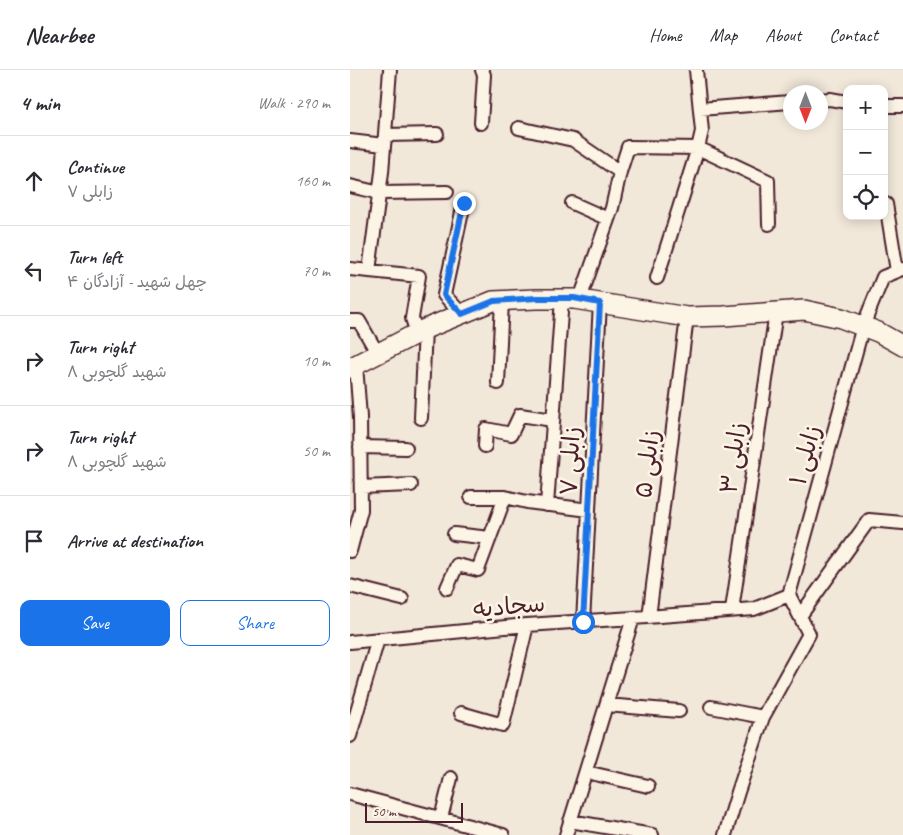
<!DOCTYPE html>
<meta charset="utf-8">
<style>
body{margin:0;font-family:Caveat,"Playpen Sans Arabic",sans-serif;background:#f2f2f3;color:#2b2b33}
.controls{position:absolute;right:15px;top:15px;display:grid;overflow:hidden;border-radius:10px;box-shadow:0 2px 12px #0003}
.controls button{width:45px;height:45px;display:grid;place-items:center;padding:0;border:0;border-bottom:1px solid #e1e1e2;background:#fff;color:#2b2b33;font:25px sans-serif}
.compass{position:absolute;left:433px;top:15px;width:45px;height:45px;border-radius:50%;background:#fff;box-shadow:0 2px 12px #0003;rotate:180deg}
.scale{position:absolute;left:15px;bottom:12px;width:98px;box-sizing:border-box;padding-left:5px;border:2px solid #4a1f2b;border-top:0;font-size:14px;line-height:18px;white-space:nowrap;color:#4a1f2b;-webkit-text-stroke:4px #fcf5e5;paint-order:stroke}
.stop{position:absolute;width:15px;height:15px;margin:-11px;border:4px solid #1a73e8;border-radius:50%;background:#fff}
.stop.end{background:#1a73e8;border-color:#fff;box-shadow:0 1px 5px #0008}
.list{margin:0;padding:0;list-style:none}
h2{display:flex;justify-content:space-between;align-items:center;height:65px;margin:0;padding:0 20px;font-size:21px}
h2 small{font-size:16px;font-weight:400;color:#7c7c81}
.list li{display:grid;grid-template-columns:32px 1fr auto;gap:15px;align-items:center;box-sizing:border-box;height:90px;padding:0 20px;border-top:1px solid #e1e1e2}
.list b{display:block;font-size:19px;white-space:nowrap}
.list p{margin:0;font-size:16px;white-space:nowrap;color:#7c7c81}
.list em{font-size:16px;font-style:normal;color:#7c7c81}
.actions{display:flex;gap:10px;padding:15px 20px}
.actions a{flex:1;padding:11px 0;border:1px solid #1a73e8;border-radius:10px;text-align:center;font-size:18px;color:#1a73e8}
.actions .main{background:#1a73e8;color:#fff}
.icon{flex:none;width:28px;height:28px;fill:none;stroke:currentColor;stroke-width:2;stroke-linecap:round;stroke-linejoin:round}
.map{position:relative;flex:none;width:553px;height:765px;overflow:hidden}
header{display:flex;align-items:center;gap:30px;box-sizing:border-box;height:70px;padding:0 25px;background:#fff;border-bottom:1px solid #e1e1e2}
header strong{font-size:24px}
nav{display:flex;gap:28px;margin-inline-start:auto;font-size:18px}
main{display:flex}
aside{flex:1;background:#fff}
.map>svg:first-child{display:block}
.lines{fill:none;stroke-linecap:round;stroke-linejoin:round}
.street-casing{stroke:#4a1f2b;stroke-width:16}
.secondary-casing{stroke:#4a1f2b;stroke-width:22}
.street{stroke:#fcf5e5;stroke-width:12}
.secondary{stroke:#fcf5e5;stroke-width:19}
.route{stroke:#1a73e8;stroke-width:6}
.labels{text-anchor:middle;stroke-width:5;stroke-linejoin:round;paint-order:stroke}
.street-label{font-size:24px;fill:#4a1f2b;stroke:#fcf5e5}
</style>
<header>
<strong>Nearbee</strong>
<nav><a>Home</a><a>Map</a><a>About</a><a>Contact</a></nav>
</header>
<main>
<aside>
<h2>4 min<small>Walk · 290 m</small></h2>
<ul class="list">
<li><svg class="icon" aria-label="ahead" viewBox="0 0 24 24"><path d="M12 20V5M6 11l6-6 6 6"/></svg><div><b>Continue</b><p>زابلی ۷</p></div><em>160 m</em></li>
<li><svg class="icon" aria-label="left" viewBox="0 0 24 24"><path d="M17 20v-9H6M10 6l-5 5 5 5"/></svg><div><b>Turn left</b><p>چهل شهید - آزادگان ۴</p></div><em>70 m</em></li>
<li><svg class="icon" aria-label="right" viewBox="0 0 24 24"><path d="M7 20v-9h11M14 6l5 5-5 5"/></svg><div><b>Turn right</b><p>شهید گلچوبی ۸</p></div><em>10 m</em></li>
<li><svg class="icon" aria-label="right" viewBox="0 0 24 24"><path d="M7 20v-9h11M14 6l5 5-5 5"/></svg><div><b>Turn right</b><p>شهید گلچوبی ۸</p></div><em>50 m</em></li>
<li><svg class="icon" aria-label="arrive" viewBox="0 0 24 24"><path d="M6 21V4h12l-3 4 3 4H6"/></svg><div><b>Arrive at destination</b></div></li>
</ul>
<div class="actions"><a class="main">Save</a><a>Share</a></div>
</aside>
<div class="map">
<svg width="553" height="765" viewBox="0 0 553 765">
<rect width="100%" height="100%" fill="#f1e8da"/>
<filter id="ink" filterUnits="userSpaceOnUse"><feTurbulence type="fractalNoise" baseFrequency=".02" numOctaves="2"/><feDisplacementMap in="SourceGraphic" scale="10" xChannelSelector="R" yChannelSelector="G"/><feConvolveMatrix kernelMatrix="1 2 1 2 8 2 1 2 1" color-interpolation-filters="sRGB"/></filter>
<g filter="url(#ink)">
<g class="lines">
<defs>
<path id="street" d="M470,30L480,29L497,32
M534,36H553
M350,39L440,32
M131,53L134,5L132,0
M169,58L223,70L270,102
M35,65L87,64
M0,71L34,75
M0,116L30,123L97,122
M222,133L258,149
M536,134L547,201
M0,199L69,206L62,248L67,264
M19,201L32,102L40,0
M307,208L348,78L418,111L419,154
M230,229L262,138L270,102L278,77L348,78L352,61L346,0
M112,244L94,225L114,133
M0,251H9L28,284
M148,313L152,231
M71,348L75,259
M135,376L136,359L161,364L170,345L203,350
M10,377L56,378
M11,417L61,415
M121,427H155L177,432L239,440
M197,435L212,229
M104,464L140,468
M0,481L11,440L10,347L6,295
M0,516L52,529
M97,518L107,495L128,500L155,427
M439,525L513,256L533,207L553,199
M382,540L426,242
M450,546L519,450L553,453
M299,547L337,247
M233,552L250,233
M0,572L177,555L283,548L404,539L439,525
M256,635L329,641
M361,637L413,647
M111,643L153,655L177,555
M0,666L28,569
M236,702L298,716
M0,724L153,765
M91,748L101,708
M220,751L302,765
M216,765L283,548
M375,765L388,722L413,647L459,564L439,525"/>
<path id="secondary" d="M0,298L75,259L143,231L186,229H224L337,247L374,246L454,240L491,248L528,262L553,276"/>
</defs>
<use href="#street" class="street-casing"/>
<use href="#secondary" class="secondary-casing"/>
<use href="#street" class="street"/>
<use href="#secondary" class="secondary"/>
</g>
</g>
<g class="lines" filter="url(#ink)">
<path class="route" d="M114,133L94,225L112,244L144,231L186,228H224L250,233L233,552"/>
</g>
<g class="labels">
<g class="street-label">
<text transform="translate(455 385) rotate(-75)" y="8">زابلی ۱</text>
<text transform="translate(383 388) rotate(-82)" y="8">زابلی ۳</text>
<text transform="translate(220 391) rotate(-87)" y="8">زابلی ۷</text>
<text transform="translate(297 394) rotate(-83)" y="8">زابلی ۵</text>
<text transform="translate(159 536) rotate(-5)" y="8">سجادیه</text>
</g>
</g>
</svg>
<div class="controls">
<button>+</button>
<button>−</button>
<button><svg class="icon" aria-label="locate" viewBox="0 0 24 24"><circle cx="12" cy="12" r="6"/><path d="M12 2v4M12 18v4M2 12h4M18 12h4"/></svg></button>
</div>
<svg class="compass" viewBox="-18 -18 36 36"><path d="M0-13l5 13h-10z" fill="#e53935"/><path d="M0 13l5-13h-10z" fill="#7c7c81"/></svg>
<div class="scale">50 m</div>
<div class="stop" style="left:233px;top:552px"></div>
<div class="stop end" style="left:114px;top:133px"></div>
</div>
</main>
